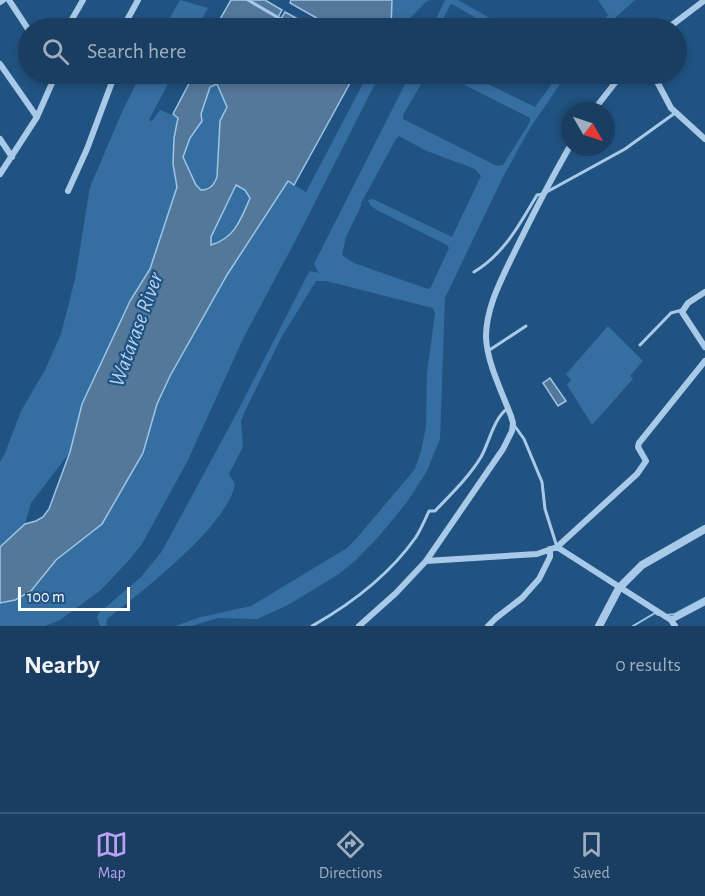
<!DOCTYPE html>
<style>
body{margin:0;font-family:"Alegreya Sans",sans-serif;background:#224568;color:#f1f3f6}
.compass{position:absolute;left:561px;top:102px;width:54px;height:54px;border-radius:50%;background:#193e62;box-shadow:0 3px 9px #0003;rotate:129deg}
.scale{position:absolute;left:18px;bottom:15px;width:112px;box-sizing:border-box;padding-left:6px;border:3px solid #fff;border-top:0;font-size:16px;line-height:21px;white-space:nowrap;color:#fff;-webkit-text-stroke:4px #215382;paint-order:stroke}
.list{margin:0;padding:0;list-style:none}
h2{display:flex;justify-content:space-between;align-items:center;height:78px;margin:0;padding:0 24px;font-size:26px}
h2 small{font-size:20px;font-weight:400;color:#9faebe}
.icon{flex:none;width:33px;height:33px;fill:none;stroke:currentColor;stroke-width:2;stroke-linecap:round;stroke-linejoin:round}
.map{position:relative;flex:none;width:705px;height:626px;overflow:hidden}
.search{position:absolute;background:#193e62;box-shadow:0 3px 9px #0003;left:18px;right:18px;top:18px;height:66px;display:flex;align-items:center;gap:15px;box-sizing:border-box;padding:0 21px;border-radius:33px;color:#9faebe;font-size:22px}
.sheet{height:186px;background:#193e62}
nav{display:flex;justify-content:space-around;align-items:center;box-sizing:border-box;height:84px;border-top:2px solid #375777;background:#193e62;font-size:16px;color:#9faebe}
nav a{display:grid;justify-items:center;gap:3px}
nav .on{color:#bca0f2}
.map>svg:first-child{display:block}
.green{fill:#356ea0;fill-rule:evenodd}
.water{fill:#54789a;stroke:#9cc6e9;stroke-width:1.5;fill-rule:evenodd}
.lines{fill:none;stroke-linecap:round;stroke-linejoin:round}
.stream{stroke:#9cc6e9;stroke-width:2}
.service{stroke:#a8cae8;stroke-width:3}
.minor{stroke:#a8cae8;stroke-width:6}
.tertiary{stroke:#a8cae8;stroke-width:8}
.labels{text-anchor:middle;stroke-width:4.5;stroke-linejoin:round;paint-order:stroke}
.water-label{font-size:22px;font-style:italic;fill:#b4d4f0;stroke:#215382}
</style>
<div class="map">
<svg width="705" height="626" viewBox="0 0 705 626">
<rect width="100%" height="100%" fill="#215382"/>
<path class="green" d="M180,0L208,8L197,28H164Z
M392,0H432L427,1L400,28H391Z
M445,0H458L507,28H493L452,4L450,5L439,28H432Z
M598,0H635L604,28H599L608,15Z
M141,74H173L149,120L152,121L160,110L179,118L174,138L173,164L177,187L150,269L130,301L82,404L70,452L31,503L25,524L0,547V462L5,453L21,411L45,370L61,334L75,279L90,187L122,112Z
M368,74H380L302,228L243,339L187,462L142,544L130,559L101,590L60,620L45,626H0V603L15,600L31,591L56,560L102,524L143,453L157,404L170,376L227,275L288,181L306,192Z
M410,74H427L403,115V119L497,166L503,165L530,122V118L443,74H468L535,107L559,74H567L530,128L503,177L445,298L440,439L427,471L407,502L380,535L356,560L339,574L288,605L257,619L218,618L191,626H175L201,617L251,606L347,548L356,539L415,469L421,451L426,427L427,373L435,313L433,308L326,281H316L281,338L245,411L241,421L243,447L229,474L235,484C228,526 141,592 107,619L106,626H100L97,617L99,613L141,577L162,551L232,422L308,274L310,271L319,273L314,264ZM399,136L427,151L475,169L481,176L452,237L373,199L368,200L370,205L377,210L447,245L449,248L431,287L428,289L354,263L342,255L346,237L361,206V203L396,139Z
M218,83L227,107L220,121L217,177C214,185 210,190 201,190L196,186L183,157L190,138L202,121L201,114L210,87Z
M236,185L245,190L250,198C241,220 235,238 211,245V237Z
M608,326L643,361L630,376L633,379L592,425L567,385L571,380L566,374Z"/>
<path class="water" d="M231,0H265L282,10L272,28H215Z
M291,0H392L391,28H334L290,3Z
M285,12L314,28H275Z
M194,74H355L294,185L288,181L227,275L170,376L157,404L143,453L102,524L56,560L31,591L15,600L0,603V547L25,524L36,521L43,517L49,509L70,452L82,404L130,301L150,269L177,187L173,164L174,138L178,118L173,114ZM217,84L227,107L220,121L217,177C214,185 210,190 201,190L196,185L183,157L190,138L202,121L201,114L210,87ZM236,185L245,190L250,198C241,219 235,238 211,245V237Z
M550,378L566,401L558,406L543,383Z"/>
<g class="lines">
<path class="stream" d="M667,615L675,614L705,598
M633,626L655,613L658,615"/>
<path class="service" d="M248,0L296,28
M474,272C504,254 520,224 537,195L543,194L625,149L675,113
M640,345L671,313L682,310
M488,351L526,326
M514,425L524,439L542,482L545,509L557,547
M312,626C351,604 390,574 416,537C421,529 425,520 429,511H435C451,494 469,477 481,457C490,441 493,419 508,408"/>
<path class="minor" d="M9,0L28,29
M0,2L3,0
M67,28L83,0
M124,28L126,22L138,0
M668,28L705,0
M0,64L37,117
M653,74L671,108L705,139
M593,111L622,74
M0,139L12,157
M0,174L37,117L56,74
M68,191L87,149L115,74
M705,292L688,303L682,312L705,347
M557,547L671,620L675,626
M426,561L537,554L557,547L637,474L646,461L638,447L639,443L705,361
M671,620L705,602
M359,626L396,593L426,561L503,449L512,431L513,423L511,416C502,392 487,363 486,337C486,307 502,278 515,251C532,216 550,181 570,146
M488,626L496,618L522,598L539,579L550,557V549"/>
<path class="tertiary" d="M599,626L619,588L642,565L705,529"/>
</g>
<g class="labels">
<g class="water-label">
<text transform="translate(135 329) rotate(-70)" y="8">Watarase River</text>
</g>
</g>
</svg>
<svg class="compass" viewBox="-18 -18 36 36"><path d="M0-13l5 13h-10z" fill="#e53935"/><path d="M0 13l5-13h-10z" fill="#9faebe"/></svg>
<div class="scale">100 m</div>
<div class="search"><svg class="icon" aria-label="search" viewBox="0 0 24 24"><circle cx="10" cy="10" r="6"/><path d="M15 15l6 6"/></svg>Search here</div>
</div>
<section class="sheet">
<h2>Nearby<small>0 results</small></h2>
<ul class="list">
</ul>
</section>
<nav>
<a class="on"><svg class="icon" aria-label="map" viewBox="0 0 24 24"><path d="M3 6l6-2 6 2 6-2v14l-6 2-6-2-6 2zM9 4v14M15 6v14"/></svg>Map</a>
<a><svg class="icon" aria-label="directions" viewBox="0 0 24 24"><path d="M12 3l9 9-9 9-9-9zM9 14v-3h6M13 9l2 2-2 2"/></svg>Directions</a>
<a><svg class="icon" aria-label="saved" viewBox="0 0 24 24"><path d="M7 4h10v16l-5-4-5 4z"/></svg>Saved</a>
</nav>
